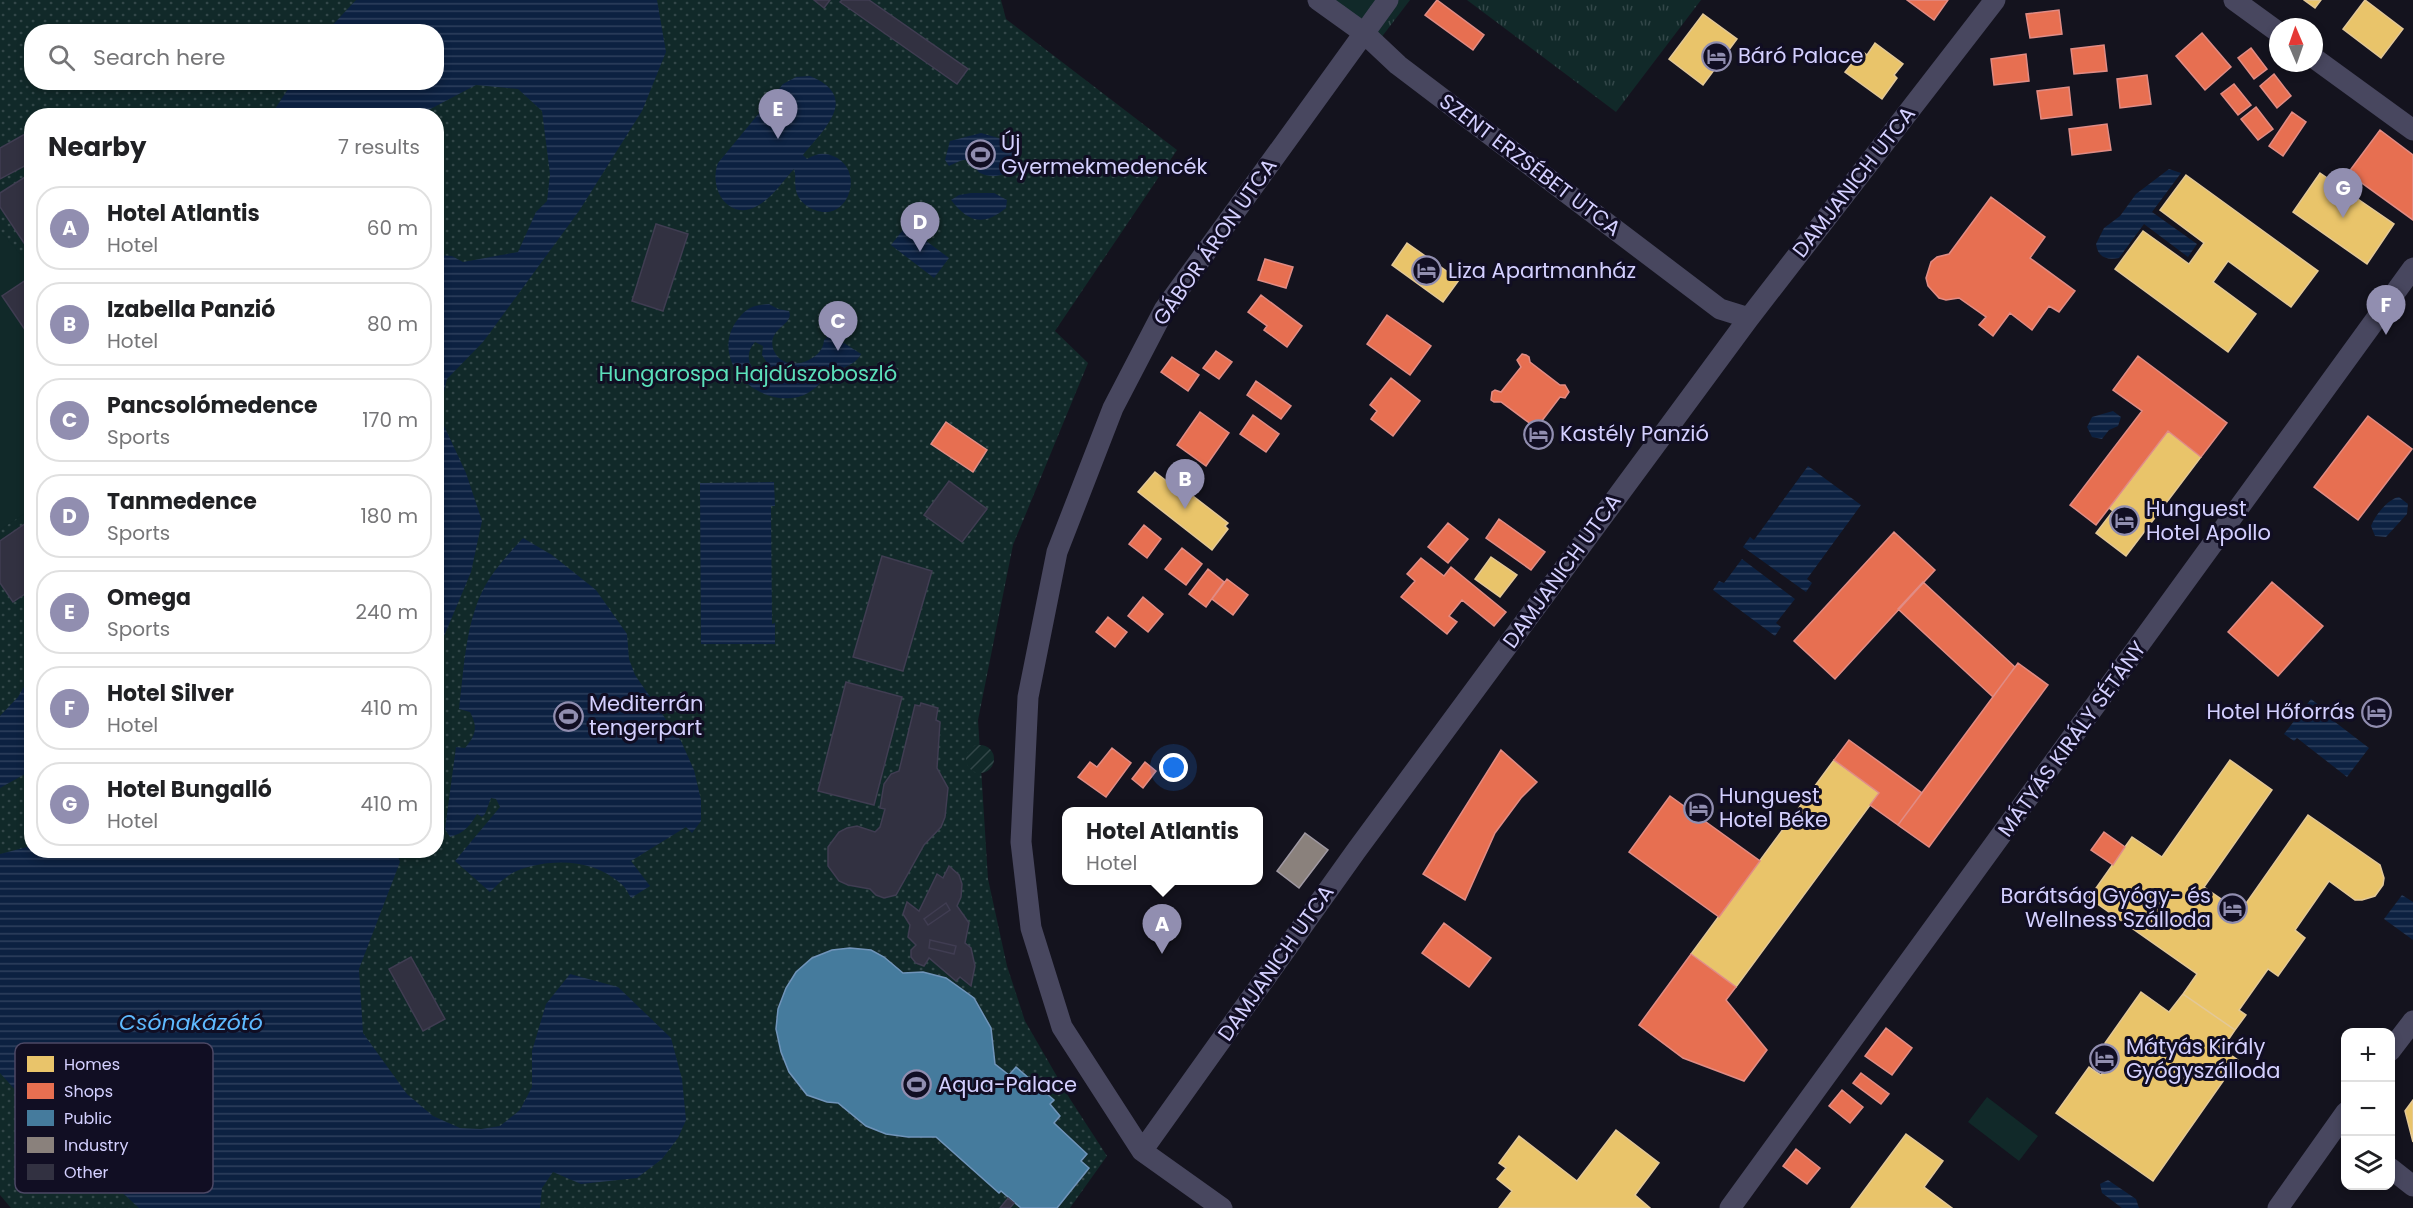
<!DOCTYPE html>
<meta charset="utf-8">
<style>
body{margin:0;font-family:Poppins,sans-serif;background:#f6f6f6;color:#202124}
.controls{position:absolute;right:18px;bottom:18px;display:grid;overflow:hidden;border-radius:12px;box-shadow:0 3px 9px #0003}
.controls button{width:54px;height:54px;display:grid;place-items:center;padding:0;border:0;border-bottom:2px solid #e0e0e0;background:#fff;color:#202124;font:30px sans-serif}
.compass{position:absolute;left:2269px;top:18px;width:54px;height:54px;border-radius:50%;background:#fff;box-shadow:0 3px 9px #0003;rotate:358deg}
.you{position:absolute;left:1174px;top:768px;width:21px;height:21px;margin:-15px;border:4px solid #fff;border-radius:50%;background:#1a73e8;box-shadow:0 0 0 9px #1a73e833}
.badge{display:grid;place-items:center;width:39px;height:39px;border-radius:50%;background:#918eb0;color:#fff;font-size:20px;font-weight:700}
.pin{position:absolute;translate:-50% -50px;filter:drop-shadow(0 2px 3px #0008)}
.pin::after{content:'';position:absolute;top:32px;width:21px;height:18px;background:inherit;clip-path:polygon(0 0,100% 0,50% 100%)}
.popup{position:absolute;left:1062px;top:807px;width:201px;height:78px;box-sizing:border-box;display:grid;place-content:center;border-radius:12px;background:#fff;filter:drop-shadow(0 2px 4px #0005);font-size:20px;white-space:nowrap;color:#757577}
.popup b{font-size:22px;color:#202124}
.popup::after{content:'';position:absolute;left:50%;top:100%;margin-left:-12px;border:12px solid transparent;border-top-color:#fff}
.list{margin:0;padding:0;list-style:none}
h2{display:flex;justify-content:space-between;align-items:center;height:78px;margin:0;padding:0 24px;font-size:26px}
h2 small{font-size:20px;font-weight:400;color:#757577}
.list li{display:grid;grid-template-columns:39px 1fr auto;gap:18px;align-items:center;box-sizing:border-box;height:84px;margin:0 12px 12px;padding:0 12px;border:2px solid #e0e0e0;border-radius:24px}
.list b{display:block;font-size:22px;white-space:nowrap}
.list p{margin:0;font-size:20px;white-space:nowrap;color:#757577}
.list em{font-size:20px;font-style:normal;color:#757577}
.icon{flex:none;width:33px;height:33px;fill:none;stroke:currentColor;stroke-width:2;stroke-linecap:round;stroke-linejoin:round}
.map{position:relative;flex:none;width:2413px;height:1208px;overflow:hidden}
.search{position:absolute;background:#fff;box-shadow:0 3px 9px #0003;left:24px;top:24px;width:420px;height:66px;display:flex;align-items:center;gap:15px;box-sizing:border-box;padding:0 21px;border-radius:24px;color:#757577;font-size:22px}
.panel{position:absolute;background:#fff;box-shadow:0 3px 9px #0003;left:24px;top:108px;width:420px;height:750px;border-radius:24px}
.map>svg:first-child{display:block}
.grass{fill:url(#grass-tufts)}
.park{fill:url(#park-dots);fill-rule:evenodd}
.garden{fill:url(#garden-furrows)}
.pitch{fill:#112929}
.water{fill:url(#water-rules);fill-rule:evenodd}
.homes{fill:#e9c46a;stroke:#e3c897;stroke-width:1.5}
.shops{fill:#e76f51;stroke:#e18c85;stroke-width:1.5}
.public{fill:#457b9d;stroke:#7094ba;stroke-width:1.5}
.industry{fill:#8a817c;stroke:#a099a3;stroke-width:1.5}
.building{fill:#323141;stroke:#403d52;stroke-width:1.5}
.lines{fill:none;stroke-linecap:round;stroke-linejoin:round}
.minor{stroke:#48475f;stroke-width:21}
.labels{text-anchor:middle;stroke-width:6;stroke-linejoin:round;paint-order:stroke}
.poi-label{font-size:21px;fill:#d4d0ff;stroke:#110e23;text-anchor:start}
.street-label{font-size:21px;fill:#d4d0ff;stroke:#110e23}
.park-label{font-size:21px;fill:#5be0ba;stroke:#110e23}
.water-label{font-size:22px;font-style:italic;fill:#5ebaff;stroke:#110e23}
.key{fill:#110e23;stroke:#4c4865;stroke-width:1.5}
.key-label{font-size:16px;fill:#d4d0ff}
</style>
<div class="map">
<svg width="2413" height="1208" viewBox="0 0 2413 1208">
<defs>
<pattern id="grass-tufts" width="24" height="20" patternUnits="userSpaceOnUse" patternTransform="scale(1.5)"><rect width="24" height="20" fill="#112929"/><path d="M3 7l-1-3M5 7V3M7 7l1-3M15 17l-1-3M17 17v-4M19 17l1-3" fill="none" stroke="#334749"/></pattern>
<pattern id="park-dots" width="8" height="8" patternUnits="userSpaceOnUse" patternTransform="scale(1.5)"><rect width="8" height="8" fill="#112929"/><path d="M2 2h.1M6 6h.1" fill="none" stroke="#334749" stroke-width="1.8" stroke-linecap="round"/></pattern>
<pattern id="garden-furrows" width="10" height="10" patternUnits="userSpaceOnUse" patternTransform="scale(1.5)"><rect width="10" height="10" fill="#112929"/><path d="M-1 1l2-2M0 10L10 0M9 11l2-2" fill="none" stroke="#334749"/></pattern>
<pattern id="water-rules" width="6" height="5" patternUnits="userSpaceOnUse" patternTransform="scale(1.5)"><rect width="6" height="5" fill="#0c2141"/><path d="M0 2.5h6" fill="none" stroke="#2e405e"/></pattern>
</defs>
<rect width="100%" height="100%" fill="#14131e"/>
<path class="grass" d="M1312,0H1410L1374,47Z
M1467,0H1701L1616,112Z"/>
<path class="park" d="M0,0H1001L1006,19L1177,150L1055,331L1088,363L1013,545L978,720L988,879L1007,966L1025,1021L1070,1099L1107,1156L1070,1208H11L0,1195ZM32,32H436V82H32ZM32,116H436V850H32Z"/>
<path class="garden" d="M966 759a14 14 0 1 1 28 0a14 14 0 1 1-28 0Z"/>
<path class="pitch" d="M0,231L32,267L31,509L0,530Z
M1987,1097L2038,1136L2019,1161L1968,1122Z"/>
<path class="water" d="M356,0H657L666,52L642,111L579,211L483,342L447,379L439,415L466,473L482,521L471,572L437,653V255L452,256L463,262L518,252L536,212L547,201L550,174L542,111L518,89L476,85L419,115H271L292,83L436,82V32L327,31Z
M810,76C861,97 824,129 803,155L807,159C816,154 823,152 833,156C866,169 849,223 815,210C808,208 801,202 798,196C793,186 797,178 794,169C783,181 772,198 757,206C729,222 708,189 718,163L783,84L796,77Z
M981,133L1002,139L1014,150C1015,156 1016,164 1012,169C1005,177 989,178 980,173C975,170 974,161 967,160C962,159 954,164 949,166L945,160L950,141Z
M2169,169L2181,173L2152,212L2197,244L2188,257L2144,224L2119,258C2107,260 2098,258 2096,244L2104,228L2120,216L2136,194Z
M971,193H994L1007,200L1006,208C983,227 968,222 951,200L959,195Z
M906,226L949,258L934,278L891,245Z
M769,304L778,309L789,311C795,326 765,328 774,351C784,374 823,362 824,340L830,334L861,354C855,366 842,367 831,374C820,382 812,394 798,397C754,407 708,358 738,319C747,307 754,305 769,304ZM755,342L763,346L762,355L769,366L765,371L753,369C747,360 747,351 755,342Z
M2113,411L2121,417L2118,426L2109,430L2102,439L2092,437L2087,427L2092,417Z
M1808,466L1861,505L1807,579L1812,583L1806,592L1743,547L1750,537L1754,540Z
M774,482L775,506H771L772,624L775,623V644H701L700,483Z
M2399,497L2408,504L2407,514L2386,537L2375,536L2371,526C2375,515 2388,499 2399,497Z
M523,538L552,555L596,590L627,634L629,659L635,675L681,741L694,770L701,800V821L692,833L686,827L631,861L650,886L631,898C628,893 625,886 620,883C593,859 552,858 519,870C508,874 499,883 490,892L455,861L500,807L496,799L491,798L485,814L482,817L477,814C470,826 464,833 450,837L445,829L456,747L465,748C476,735 478,727 470,712L459,709C464,670 465,626 483,590C493,570 509,554 523,538Z
M1742,559L1795,599L1776,623L1781,627L1775,636L1713,590L1719,581L1724,583Z
M31,680V764L25,774L0,788V716L18,697L25,685Z
M2311,699L2320,706L2318,709L2369,748L2347,777L2297,738L2294,741L2284,734Z
M31,846L32,850L396,851L400,862L359,969L363,1033L407,1094L433,1116L460,1128L481,1129L500,1126L520,1110L532,1087V1051L546,1004L570,974L618,987L671,1038L682,1079L686,1120L678,1138L662,1159L637,1178L581,1184L553,1172L542,1188L540,1208H139L36,1113L0,1073V854Z
M2402,895L2413,902V940L2384,919Z
M2108,1180L2136,1199L2139,1208H2122L2102,1193L2100,1184Z"/>
<path class="homes" d="M2304,0H2321L2315,8Z
M2365,0L2403,29L2381,58L2343,29Z
M1703,14L1737,39L1703,85L1669,59Z
M1875,43L1903,64L1894,75L1897,78L1882,99L1845,72L1862,51L1867,55Z
M2320,173L2394,224L2367,264L2293,212Z
M2186,175L2318,271L2291,307L2228,261L2213,282L2256,314L2228,352L2115,269L2143,231L2189,264L2204,243L2160,210Z
M1407,243L1459,280L1443,302L1392,265Z
M2168,431L2201,457L2126,556L2096,533L2113,511L2109,508Z
M1155,472L1173,486L1176,483L1228,523L1225,526L1228,529L1212,550L1138,492Z
M1491,557L1517,575L1500,597L1475,579Z
M1834,760L1879,793L1736,987L1691,954Z
M2230,760L2272,790L2204,887L2240,912L2308,815L2380,865L2384,878L2383,885L2375,896L2362,900H2355L2329,881L2295,930L2305,938L2278,976L2268,969L2239,1010L2246,1015L2235,1030L2183,994L2197,974L2089,898L2132,837L2162,857Z
M2141,992L2169,1012L2183,994L2235,1030L2222,1049L2238,1060L2153,1181L2056,1113L2089,1067L2101,1075L2118,1052L2105,1043Z
M2413,1100V1142L2405,1111Z
M1616,1130L1659,1163L1635,1195L1650,1208H1499L1512,1191L1497,1179L1506,1168L1499,1163L1519,1136L1577,1181Z
M1906,1134L1943,1161L1924,1187L1952,1208H1851Z"/>
<path class="shops" d="M1437,0L1484,35L1473,50L1425,15Z
M1907,0H1948L1934,20Z
M2059,10L2062,34L2030,38L2026,14Z
M2202,33L2231,67L2205,90L2176,56Z
M2104,45L2107,71L2074,74L2071,49Z
M2251,48L2267,69L2254,79L2238,58Z
M2026,54L2029,81L1994,85L1991,59Z
M2274,74L2291,96L2277,108L2260,86Z
M2147,75L2151,104L2120,108L2117,79Z
M2234,84L2251,105L2238,115L2221,94Z
M2069,87L2072,115L2041,119L2037,91Z
M2256,107L2273,129L2258,140L2241,119Z
M2292,112L2306,122L2283,156L2269,146Z
M2107,124L2111,150L2072,155L2069,129Z
M2380,130L2413,155V220L2348,173Z
M1991,197L2045,237L2030,258L2075,291L2059,312L2049,306L2032,330L2010,313L1993,336L1979,325L1986,317L1959,298L1946,300L1939,298L1928,286L1926,278L1931,262L1937,257L1949,254Z
M1265,259L1293,267L1286,288L1258,280Z
M1261,295L1302,326L1287,347L1264,330L1267,326L1248,312Z
M1387,315L1431,346L1410,375L1367,344Z
M1216,351L1232,362L1219,379L1203,368Z
M1522,354L1526,355L1529,357L1530,362L1560,385H1565L1569,392L1565,398L1560,397L1541,422L1544,427L1539,433H1535L1532,430V425L1501,402H1494L1491,400L1492,392L1495,390L1501,392L1521,367L1517,360Z
M2138,356L2227,423L2201,457L2168,431L2096,525L2070,505L2142,411L2113,390Z
M1172,357L1199,375L1188,391L1161,372Z
M1391,378L1420,401L1393,436L1371,419L1377,411L1370,405Z
M1256,381L1291,406L1281,419L1247,395Z
M1200,412L1229,433L1206,466L1177,445Z
M1253,415L1279,434L1266,452L1240,434Z
M2368,416L2412,449L2358,520L2314,487Z
M946,422L987,450L973,472L931,444Z
M1499,519L1545,552L1531,570L1486,538Z
M1448,523L1468,539L1448,563L1428,547Z
M1144,525L1161,539L1147,558L1129,544Z
M1894,532L1935,570L1835,679L1794,641Z
M1182,548L1202,564L1186,585L1165,569Z
M1421,558L1444,576L1451,567L1506,612L1494,626L1462,600L1449,616L1457,622L1447,634L1401,597L1415,581L1407,574Z
M1208,569L1224,582L1206,607L1189,594Z
M1227,579L1248,595L1233,615L1212,599Z
M1923,582L2015,667L1993,697L1898,609Z
M2272,582L2323,626L2278,676L2228,632Z
M1143,597L1163,614L1148,632L1128,616Z
M1108,617L1127,632L1115,647L1096,632Z
M2018,663L2048,685L1929,847L1898,825Z
M1849,740L1922,793L1898,825L1870,805L1879,793L1834,760Z
M1112,748L1131,763L1106,797L1078,777L1090,762L1097,767Z
M1501,750L1537,782L1521,798L1495,833L1465,900L1423,874Z
M1145,762L1156,771L1143,788L1132,779Z
M1670,796L1760,861L1719,917L1629,852Z
M2104,832L2125,847L2113,865L2091,850Z
M1444,923L1491,958L1469,987L1422,953Z
M1691,954L1736,987L1726,1000L1767,1050L1744,1081L1683,1058L1639,1025Z
M1886,1028L1912,1048L1892,1075L1865,1056Z
M1861,1073L1889,1094L1881,1104L1853,1083Z
M1842,1090L1863,1107L1850,1123L1829,1106Z
M1796,1149L1820,1168L1807,1184L1783,1166Z"/>
<path class="public" d="M850,948L871,950L884,957L903,973L923,972L946,978L974,998L991,1028L995,1064L1009,1075L1016,1067L1054,1100L1050,1104L1060,1116L1054,1123L1087,1154L1081,1161L1089,1168L1057,1208H1021L1001,1191L999,1193L936,1137H908L886,1134L866,1126L838,1103L827,1102L807,1095L789,1072L781,1052L776,1029L778,1009L786,988L796,972L812,958L832,950Z"/>
<path class="industry" d="M1305,833L1328,850L1299,888L1277,871Z"/>
<path class="building" d="M814,0H830L824,8Z
M842,0H869L968,69L957,84L840,2Z
M32,130V162L0,179V148Z
M25,177L32,186V255L0,207V193Z
M656,224L688,234L663,311L632,301Z
M32,276V340L2,296Z
M949,481L987,509L962,542L924,515Z
M32,519V589L13,602L0,583V541Z
M882,556L932,571L903,671L853,657Z
M846,682L902,697L874,805L818,791Z
M921,703L938,708L936,720L940,722L937,768L948,788L945,817L941,827L924,845L896,895L884,898L876,895L870,889L848,885L839,881L828,866V847L839,832L847,828L857,826L875,832L880,827L885,809L880,808L884,784L891,774L899,771L915,705L920,706Z
M949,866L959,875L962,884L961,897L957,906L969,923L965,943L971,948L975,966L971,986L960,977L956,981L929,958L924,966L916,963L911,957V950L916,945L908,937L910,925L903,914L907,902L919,911L937,874L943,878Z
M946,903L950,910L928,925L924,919Z
M930,940L956,946L954,954L929,948Z
M411,957L445,1019L423,1031L389,969Z
M1008,1198L1014,1203L1010,1208H1000Z"/>
<g class="lines">
<path class="minor" d="M1318,0L1364,33L1398,65L1720,309L1749,318
M2234,0L2278,32
M2314,58L2413,130
M2390,1051L2413,1021
M1142,1151L1356,851L1749,318L1995,0
M2390,1168L2413,1186
M1222,1208L1142,1151L1062,1027L1031,928L1021,842L1028,697L1057,552L1113,408L1164,310L1388,0
M1730,1208L2413,268
M2278,1208L2346,1112"/>
</g>
<defs>
<symbol id="hotel-ring" viewBox="-11 -11 22 22"><circle r="9.5" fill="#110e23" stroke="#918eb0" stroke-width="1.5"/><path d="M-6-4.5h1.5V1H6V5H4.5V3h-9V5H-6ZM-4 0a1.8 1.8 0 1 1 3.6 0ZM.5 0V-2.5h3Q6-2.5 6 0Z" fill="#918eb0"/></symbol>
<symbol id="stadium-ring" viewBox="-11 -11 22 22"><circle r="9.5" fill="#110e23" stroke="#918eb0" stroke-width="1.5"/><path d="M0-5a6.5 5 0 1 0 0 10a6.5 5 0 1 0 0-10ZM-3.5-1.8h7v3.6h-7Z" fill="#918eb0"/></symbol>
</defs>
<g fill-rule="evenodd">
<use href="#hotel-ring" x="1700" y="40" width="33" height="33"/>
<use href="#stadium-ring" x="964" y="138" width="33" height="33"/>
<use href="#hotel-ring" x="1410" y="254" width="33" height="33"/>
<use href="#hotel-ring" x="1522" y="418" width="33" height="33"/>
<use href="#hotel-ring" x="2108" y="504" width="33" height="33"/>
<use href="#hotel-ring" x="2360" y="696" width="33" height="33"/>
<use href="#stadium-ring" x="552" y="700" width="33" height="33"/>
<use href="#hotel-ring" x="1682" y="792" width="33" height="33"/>
<use href="#hotel-ring" x="2216" y="892" width="33" height="33"/>
<use href="#hotel-ring" x="2088" y="1042" width="33" height="33"/>
<use href="#stadium-ring" x="900" y="1068" width="33" height="33"/>
</g>
<g class="labels">
<g class="poi-label">
<text x="1738" y="63">Báró Palace</text>
<text x="1001" y="150">Új<tspan x="1001" dy="24">Gyermekmedencék</tspan></text>
<text x="1448" y="278">Liza Apartmanház</text>
<text x="1560" y="441">Kastély Panzió</text>
<text x="2146" y="516">Hunguest<tspan x="2146" dy="24">Hotel Apollo</tspan></text>
<text x="589" y="711">Mediterrán<tspan x="589" dy="24">tengerpart</tspan></text>
<text x="2355" y="719" text-anchor="end">Hotel Hőforrás</text>
<text x="1719" y="803">Hunguest<tspan x="1719" dy="24">Hotel Béke</tspan></text>
<text x="2211" y="903" text-anchor="end">Barátság Gyógy- és<tspan x="2211" dy="24">Wellness Szálloda</tspan></text>
<text x="2126" y="1054">Mátyás Király<tspan x="2126" dy="24">Gyógyszálloda</tspan></text>
<text x="938" y="1092">Aqua-Palace</text>
</g>
<g class="street-label">
<text transform="translate(1530 165) rotate(37)" y="7">SZENT ERZSÉBET UTCA</text>
<text transform="translate(1854 182) rotate(-52)" y="7">DAMJANICH UTCA</text>
<text transform="translate(1215 242) rotate(-55)" y="7">GÁBOR ÁRON UTCA</text>
<text transform="translate(1562 571) rotate(-54)" y="7">DAMJANICH UTCA</text>
<text transform="translate(2072 739) rotate(-54)" y="7">MÁTYÁS KIRÁLY SÉTÁNY</text>
<text transform="translate(1276 963) rotate(-55)" y="7">DAMJANICH UTCA</text>
</g>
<g class="park-label">
<text x="748" y="381">Hungarospa Hajdúszoboszló</text>
</g>
<g class="water-label">
<text x="191" y="1030">Csónakázótó</text>
</g>
</g>
<rect x="15" y="1043" width="198" height="150" rx="9" class="key"/>
<rect x="27" y="1056" width="27" height="16" fill="#e9c46a"/>
<rect x="27" y="1083" width="27" height="16" fill="#e76f51"/>
<rect x="27" y="1110" width="27" height="16" fill="#457b9d"/>
<rect x="27" y="1137" width="27" height="16" fill="#8a817c"/>
<rect x="27" y="1164" width="27" height="16" fill="#323141"/>
<g class="key-label">
<text x="64" y="1070">Homes</text>
<text x="64" y="1097">Shops</text>
<text x="64" y="1124">Public</text>
<text x="64" y="1151">Industry</text>
<text x="64" y="1178">Other</text>
</g>
</svg>
<div class="controls">
<button>+</button>
<button>−</button>
<button><svg class="icon" aria-label="layers" viewBox="0 0 24 24"><path d="M12 4l9 5-9 5-9-5zM3 14l9 5 9-5"/></svg></button>
</div>
<svg class="compass" viewBox="-18 -18 36 36"><path d="M0-13l5 13h-10z" fill="#e53935"/><path d="M0 13l5-13h-10z" fill="#757577"/></svg>
<div class="you"></div>
<div class="pin badge" style="left:1162px;top:954px">A</div>
<div class="popup"><b>Hotel Atlantis</b>Hotel</div>
<div class="pin badge" style="left:1185px;top:509px">B</div>
<div class="pin badge" style="left:838px;top:351px">C</div>
<div class="pin badge" style="left:920px;top:252px">D</div>
<div class="pin badge" style="left:778px;top:139px">E</div>
<div class="pin badge" style="left:2386px;top:335px">F</div>
<div class="pin badge" style="left:2343px;top:218px">G</div>
<div class="search"><svg class="icon" aria-label="search" viewBox="0 0 24 24"><circle cx="10" cy="10" r="6"/><path d="M15 15l6 6"/></svg>Search here</div>
<section class="panel">
<h2>Nearby<small>7 results</small></h2>
<ul class="list">
<li><span class="badge">A</span><div><b>Hotel Atlantis</b><p>Hotel</p></div><em>60 m</em></li>
<li><span class="badge">B</span><div><b>Izabella Panzió</b><p>Hotel</p></div><em>80 m</em></li>
<li><span class="badge">C</span><div><b>Pancsolómedence</b><p>Sports</p></div><em>170 m</em></li>
<li><span class="badge">D</span><div><b>Tanmedence</b><p>Sports</p></div><em>180 m</em></li>
<li><span class="badge">E</span><div><b>Omega</b><p>Sports</p></div><em>240 m</em></li>
<li><span class="badge">F</span><div><b>Hotel Silver</b><p>Hotel</p></div><em>410 m</em></li>
<li><span class="badge">G</span><div><b>Hotel Bungalló</b><p>Hotel</p></div><em>410 m</em></li>
</ul>
</section>
</div>
